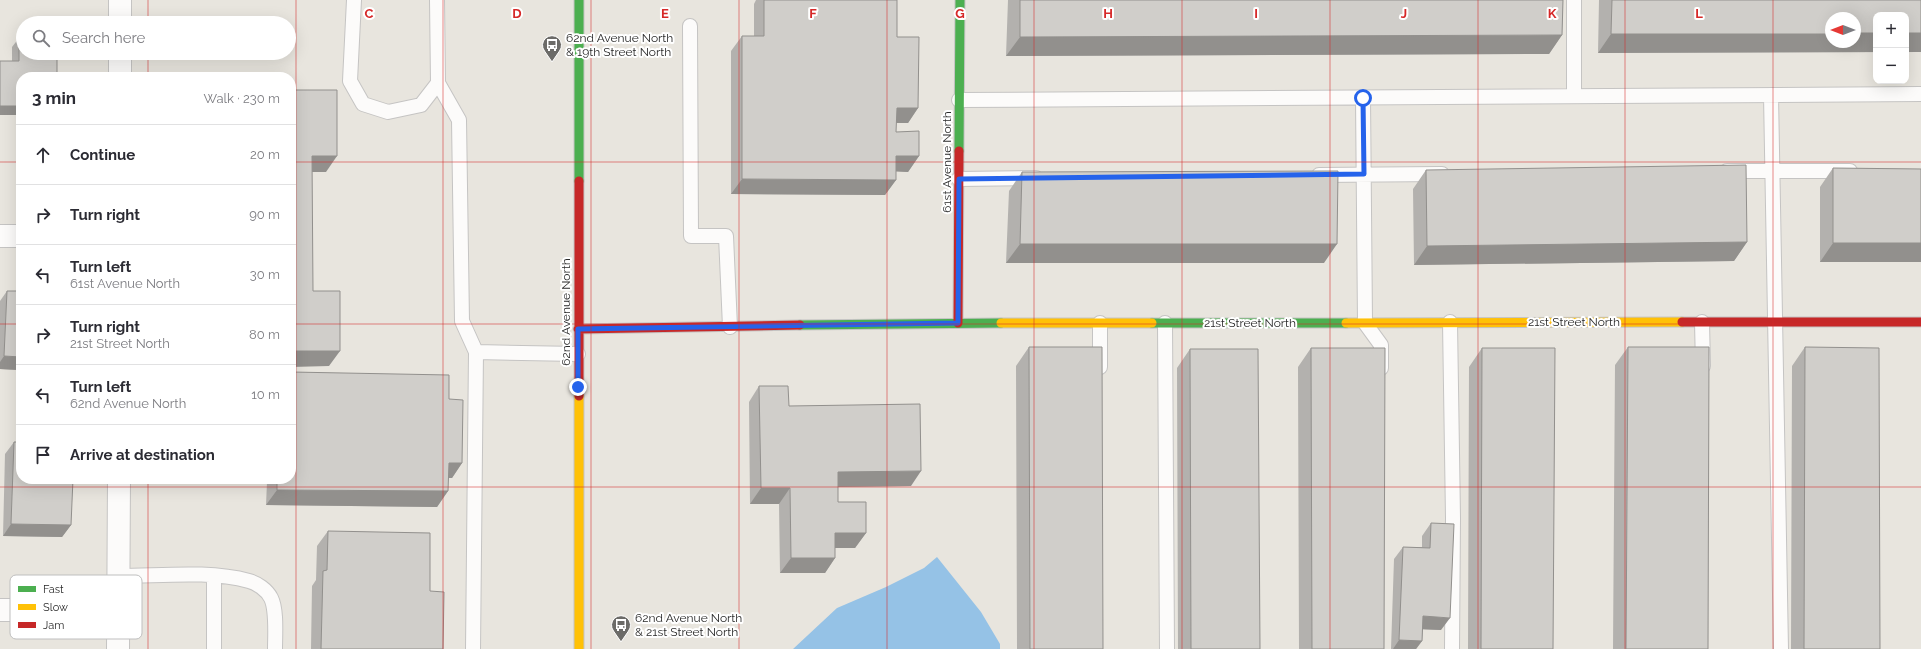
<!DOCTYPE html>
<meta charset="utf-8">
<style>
body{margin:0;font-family:Raleway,sans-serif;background:#f7f7f7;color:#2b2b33}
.controls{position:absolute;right:12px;top:12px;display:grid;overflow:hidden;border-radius:8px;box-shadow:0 4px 16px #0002}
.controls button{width:36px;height:36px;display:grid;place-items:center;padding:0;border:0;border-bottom:1px solid #e1e1e2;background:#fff;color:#2b2b33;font:20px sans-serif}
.compass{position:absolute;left:1825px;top:12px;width:36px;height:36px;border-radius:50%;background:#fff;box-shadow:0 4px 16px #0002;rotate:270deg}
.stop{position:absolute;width:12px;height:12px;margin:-9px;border:3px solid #2563eb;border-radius:50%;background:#fff}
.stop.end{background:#2563eb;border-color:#fff;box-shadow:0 1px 4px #0008}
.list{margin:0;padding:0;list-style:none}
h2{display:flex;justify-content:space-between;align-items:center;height:52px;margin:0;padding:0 16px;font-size:17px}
h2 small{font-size:13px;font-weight:400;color:#7c7c81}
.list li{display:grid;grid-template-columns:26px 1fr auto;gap:12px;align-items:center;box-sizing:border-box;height:60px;padding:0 16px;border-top:1px solid #e1e1e2}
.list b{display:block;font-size:15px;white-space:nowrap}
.list p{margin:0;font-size:13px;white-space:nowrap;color:#7c7c81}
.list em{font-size:13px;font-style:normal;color:#7c7c81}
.icon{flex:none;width:22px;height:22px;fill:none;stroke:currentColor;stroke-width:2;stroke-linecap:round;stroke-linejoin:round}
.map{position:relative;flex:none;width:1921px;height:649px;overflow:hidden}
.search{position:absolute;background:#fff;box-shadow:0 4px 16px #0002;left:16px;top:16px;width:280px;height:44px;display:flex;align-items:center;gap:10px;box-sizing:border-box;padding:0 14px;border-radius:22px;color:#7c7c81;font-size:15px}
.panel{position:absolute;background:#fff;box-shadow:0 4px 16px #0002;left:16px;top:72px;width:280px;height:412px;border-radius:16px}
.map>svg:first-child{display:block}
.water{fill:#95c2e6}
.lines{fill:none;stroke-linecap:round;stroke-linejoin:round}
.lane-casing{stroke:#c5c4c3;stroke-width:16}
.street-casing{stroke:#c5c4c3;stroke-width:24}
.fast-casing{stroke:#c5c4c3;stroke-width:11}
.slow-casing{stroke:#c5c4c3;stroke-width:11}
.jam-casing{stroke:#c5c4c3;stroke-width:11}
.lane{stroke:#fcfbfa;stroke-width:14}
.street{stroke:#fcfbfa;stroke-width:22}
.fast{stroke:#4caf50;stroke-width:9}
.slow{stroke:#ffc107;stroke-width:9}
.jam{stroke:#c62828;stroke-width:9}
.wall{fill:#b3b1ae}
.shaded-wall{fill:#92908d}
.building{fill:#d0ceca;stroke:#92908d}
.route{stroke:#2563eb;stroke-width:5}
.grid{fill:none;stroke:#d62828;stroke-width:1;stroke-opacity:0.55}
.labels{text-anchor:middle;stroke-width:4;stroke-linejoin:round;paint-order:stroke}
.poi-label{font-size:12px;fill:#292929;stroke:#fff;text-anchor:start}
.street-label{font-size:12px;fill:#292929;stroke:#fff}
.key{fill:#fff;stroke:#bfbfbf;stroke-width:1}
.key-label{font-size:11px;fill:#292929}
.grid-label{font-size:13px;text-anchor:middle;font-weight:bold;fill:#d62828;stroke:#fff;stroke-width:4;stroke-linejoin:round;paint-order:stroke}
</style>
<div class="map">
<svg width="1921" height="649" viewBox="0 0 1921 649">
<rect width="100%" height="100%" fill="#e8e5de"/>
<path class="water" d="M937,557L981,612L1000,644V649H793L837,608L886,587L924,568Z"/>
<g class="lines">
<defs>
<path id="lane" d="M354,0L350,81L363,104L388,112L421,105L438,83
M437,0L438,83L459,120L462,321L476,352L473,649
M690,26L691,236H726L730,327
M1771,95L1781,649
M1574,96V0
M1363,98L1365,323L1381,345V368
M959,100L1921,94
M1727,171H1850
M1319,175L1442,174
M959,179L1036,178
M1450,322L1453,518L1452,649
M1702,322L1703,366
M1100,323V367
M1165,323L1167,649
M476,352L578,354
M119,576C161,576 208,570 249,581C257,583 267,590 271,598C277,610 275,635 275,649
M214,649V576"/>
<path id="street" d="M120,0V23
M120,53V77
M0,236H21
M0,610H118
M118,649L119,479"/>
<path id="fast" d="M579,0V181
M959,151L960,0
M1152,323H1346
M800,325L1001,323"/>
<path id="slow" d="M1001,323H1152
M1346,323L1682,322
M579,396V649"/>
<path id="jam" d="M579,181V396
M1682,322H1921
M958,323L959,151
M578,329L800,325"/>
</defs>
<use href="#lane" class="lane-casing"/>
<use href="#street" class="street-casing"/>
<use href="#fast" class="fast-casing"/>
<use href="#slow" class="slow-casing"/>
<use href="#jam" class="jam-casing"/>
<use href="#lane" class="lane"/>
<use href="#street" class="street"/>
<use href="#fast" class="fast"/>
<use href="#slow" class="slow"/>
<use href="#jam" class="jam"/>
</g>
<path class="wall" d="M756,0H897V37L918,108L908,123H896V132L919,156L908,172L896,171V180L885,195L731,194V51L742,36H754V4Z
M1008,0H1563L1562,35L1549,54L1006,56Z
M1599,0H1921V52L1598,53Z
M19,38L21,115H0L12,61V47Z
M1833,168L1921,169V262H1820V187Z
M1426,170L1747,242L1734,261L1414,265L1413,189Z
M1022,172L1324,263H1006L1009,191Z
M7,291H21V392L17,391L18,370L0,369V301Z
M1029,347L1103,649H1017L1016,366Z
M1628,347L1708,649H1613L1615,365Z
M1805,347L1880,649H1791L1792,366Z
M1311,348L1384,649H1299L1298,367Z
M1482,348L1553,649H1468L1469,367Z
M1190,349L1260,649H1178L1177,368Z
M759,386L911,486L838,487V502L866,533L855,548H835V558L825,573H780L779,504H750L749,402Z
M449,399L462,463L452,478H448V491L437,507L266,505L267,482L235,481V479H291Z
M14,442L71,525L62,537L3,536L5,454Z
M1431,523L1441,630L1423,629L1422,641L1416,649H1391L1394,559L1403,547H1422V536Z
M328,531L430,591L443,649H311L312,586L316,580L317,546Z"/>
<path class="shaded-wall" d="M1855,33H1876V52L1598,53L1611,34H1831V42H1855Z
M1906,33H1921V52H1906Z
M1562,35L1549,54L1006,56L1020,37Z
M0,106H21V115H0Z
M897,108H918L908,123H886Z
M312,156H337L326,172H301Z
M896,156H919L908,172L885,171Z
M742,179L896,180L885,195L731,194Z
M1747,242L1734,261L1414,265L1427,246Z
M1833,243H1921V262H1820Z
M1020,244H1337L1324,263H1006Z
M291,351H340L329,366L291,367Z
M4,356L21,357V366L18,370L0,369V362Z
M21,386V392L17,391Z
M449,463H462L452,478H438Z
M921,471L911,486L827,487L838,472Z
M236,479H269L267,482L235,481Z
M761,488H790L779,504H750Z
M277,490L448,491L437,507L266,505Z
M11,524L71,525L62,537L3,536Z
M835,533H866L855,548H825Z
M791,558H835L825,573H780Z
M1423,616L1450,618L1441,630L1414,629Z
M1399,640L1422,641L1416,649H1393Z"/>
<path class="building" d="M764,0H897V37H919L918,108H897L896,132L919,131V156H896V180L742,179V36H764Z
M1020,0H1563L1562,35L1020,37Z
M1612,0H1921V33H1906V15H1876V33H1855V18H1831V34H1611Z
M19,38H23V53H57V77H21V106H0V61H19Z
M291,90H337V156H312L313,291H340V351H291Z
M1746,165L1747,242L1427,246L1426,170Z
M1833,168L1921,169V243H1833Z
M1338,171L1337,244H1020L1022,172Z
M7,291H21V357L4,356Z
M1029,347H1102L1103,649H1030Z
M1628,347H1709L1708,649H1626Z
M1805,347L1879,348L1880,649H1804Z
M1311,348H1385L1384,649H1312Z
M1482,348H1555L1553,649H1481Z
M1190,349H1258L1260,649H1191Z
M291,372L449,375V399L463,400L462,463H449L448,491L277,490V479H291Z
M759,386H788L789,406L920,404L921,471L838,472V502H866V533H835V558H791L790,488H761Z
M14,442H21V479H73L71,525L11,524Z
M1431,523L1454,524L1450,618L1423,616L1422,641L1399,640L1403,547L1430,548Z
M328,531L430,533V591L444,592L443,649H321L323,571L327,570Z"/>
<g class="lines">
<path class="route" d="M578,387V329L958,323L959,179L1364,174L1363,98"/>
</g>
<path class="grid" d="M148,0V23M296,0V649M443,0V649M591,0V649M739,0V649M887,0V649M1034,0V649M1182,0V649M1330,0V649M1478,0V649M1625,0V649M1773,0V649M148,53V77M0,162H21M291,162H1921M0,324H21M291,324H1921M148,479V649M0,487H1921"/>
<defs>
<symbol id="bus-pin" viewBox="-11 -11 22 30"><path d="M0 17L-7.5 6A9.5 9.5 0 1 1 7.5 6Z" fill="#6c6b68" stroke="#fff"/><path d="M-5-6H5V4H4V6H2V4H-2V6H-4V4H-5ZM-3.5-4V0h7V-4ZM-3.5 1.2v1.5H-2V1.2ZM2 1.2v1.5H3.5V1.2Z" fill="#fff"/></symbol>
</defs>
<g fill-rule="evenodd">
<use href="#bus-pin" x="541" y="34" width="22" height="30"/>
<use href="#bus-pin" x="610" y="614" width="22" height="30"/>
</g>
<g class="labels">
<g class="poi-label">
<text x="566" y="42">62nd Avenue North<tspan x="566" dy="14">&amp; 19th Street North</tspan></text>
<text x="635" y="622">62nd Avenue North<tspan x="635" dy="14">&amp; 21st Street North</tspan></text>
</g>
<g class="street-label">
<text transform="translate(947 162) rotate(-90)" y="4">61st Avenue North</text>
<text transform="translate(566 312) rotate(-90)" y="4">62nd Avenue North</text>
<text x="1574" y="326">21st Street North</text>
<text x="1250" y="327">21st Street North</text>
</g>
</g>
<rect x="10" y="575" width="132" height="64" rx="6" class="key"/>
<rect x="18" y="586" width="18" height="6" fill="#4caf50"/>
<rect x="18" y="604" width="18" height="6" fill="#ffc107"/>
<rect x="18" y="622" width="18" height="6" fill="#c62828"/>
<g class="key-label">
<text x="43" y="593">Fast</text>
<text x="43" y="611">Slow</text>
<text x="43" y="629">Jam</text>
</g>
<g class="grid-label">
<text x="369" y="18">C</text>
<text x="517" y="18">D</text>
<text x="665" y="18">E</text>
<text x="813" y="18">F</text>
<text x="960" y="18">G</text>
<text x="1108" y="18">H</text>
<text x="1256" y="18">I</text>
<text x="1404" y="18">J</text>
<text x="1552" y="18">K</text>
<text x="1699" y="18">L</text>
</g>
</svg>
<div class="controls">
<button>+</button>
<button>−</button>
</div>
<svg class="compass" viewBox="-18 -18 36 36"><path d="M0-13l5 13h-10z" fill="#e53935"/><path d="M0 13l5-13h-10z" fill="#7c7c81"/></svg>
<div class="stop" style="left:1363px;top:98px"></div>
<div class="stop end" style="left:578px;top:387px"></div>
<div class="search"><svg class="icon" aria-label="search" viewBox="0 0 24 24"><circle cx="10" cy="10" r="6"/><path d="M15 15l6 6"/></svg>Search here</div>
<section class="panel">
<h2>3 min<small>Walk · 230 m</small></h2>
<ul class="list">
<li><svg class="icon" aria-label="ahead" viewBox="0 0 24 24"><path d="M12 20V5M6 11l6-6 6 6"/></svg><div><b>Continue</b></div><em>20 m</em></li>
<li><svg class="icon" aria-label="right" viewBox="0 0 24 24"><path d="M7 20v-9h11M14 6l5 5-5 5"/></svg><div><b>Turn right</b></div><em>90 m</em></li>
<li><svg class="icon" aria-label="left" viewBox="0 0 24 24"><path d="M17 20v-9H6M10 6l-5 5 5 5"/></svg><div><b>Turn left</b><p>61st Avenue North</p></div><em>30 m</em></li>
<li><svg class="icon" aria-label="right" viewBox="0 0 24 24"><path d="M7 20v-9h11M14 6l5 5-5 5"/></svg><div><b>Turn right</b><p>21st Street North</p></div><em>80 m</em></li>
<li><svg class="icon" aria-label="left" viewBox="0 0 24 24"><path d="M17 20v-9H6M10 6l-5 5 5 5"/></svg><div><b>Turn left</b><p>62nd Avenue North</p></div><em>10 m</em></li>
<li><svg class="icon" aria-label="arrive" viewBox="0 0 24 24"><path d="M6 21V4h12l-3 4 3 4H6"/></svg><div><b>Arrive at destination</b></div></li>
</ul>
</section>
</div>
